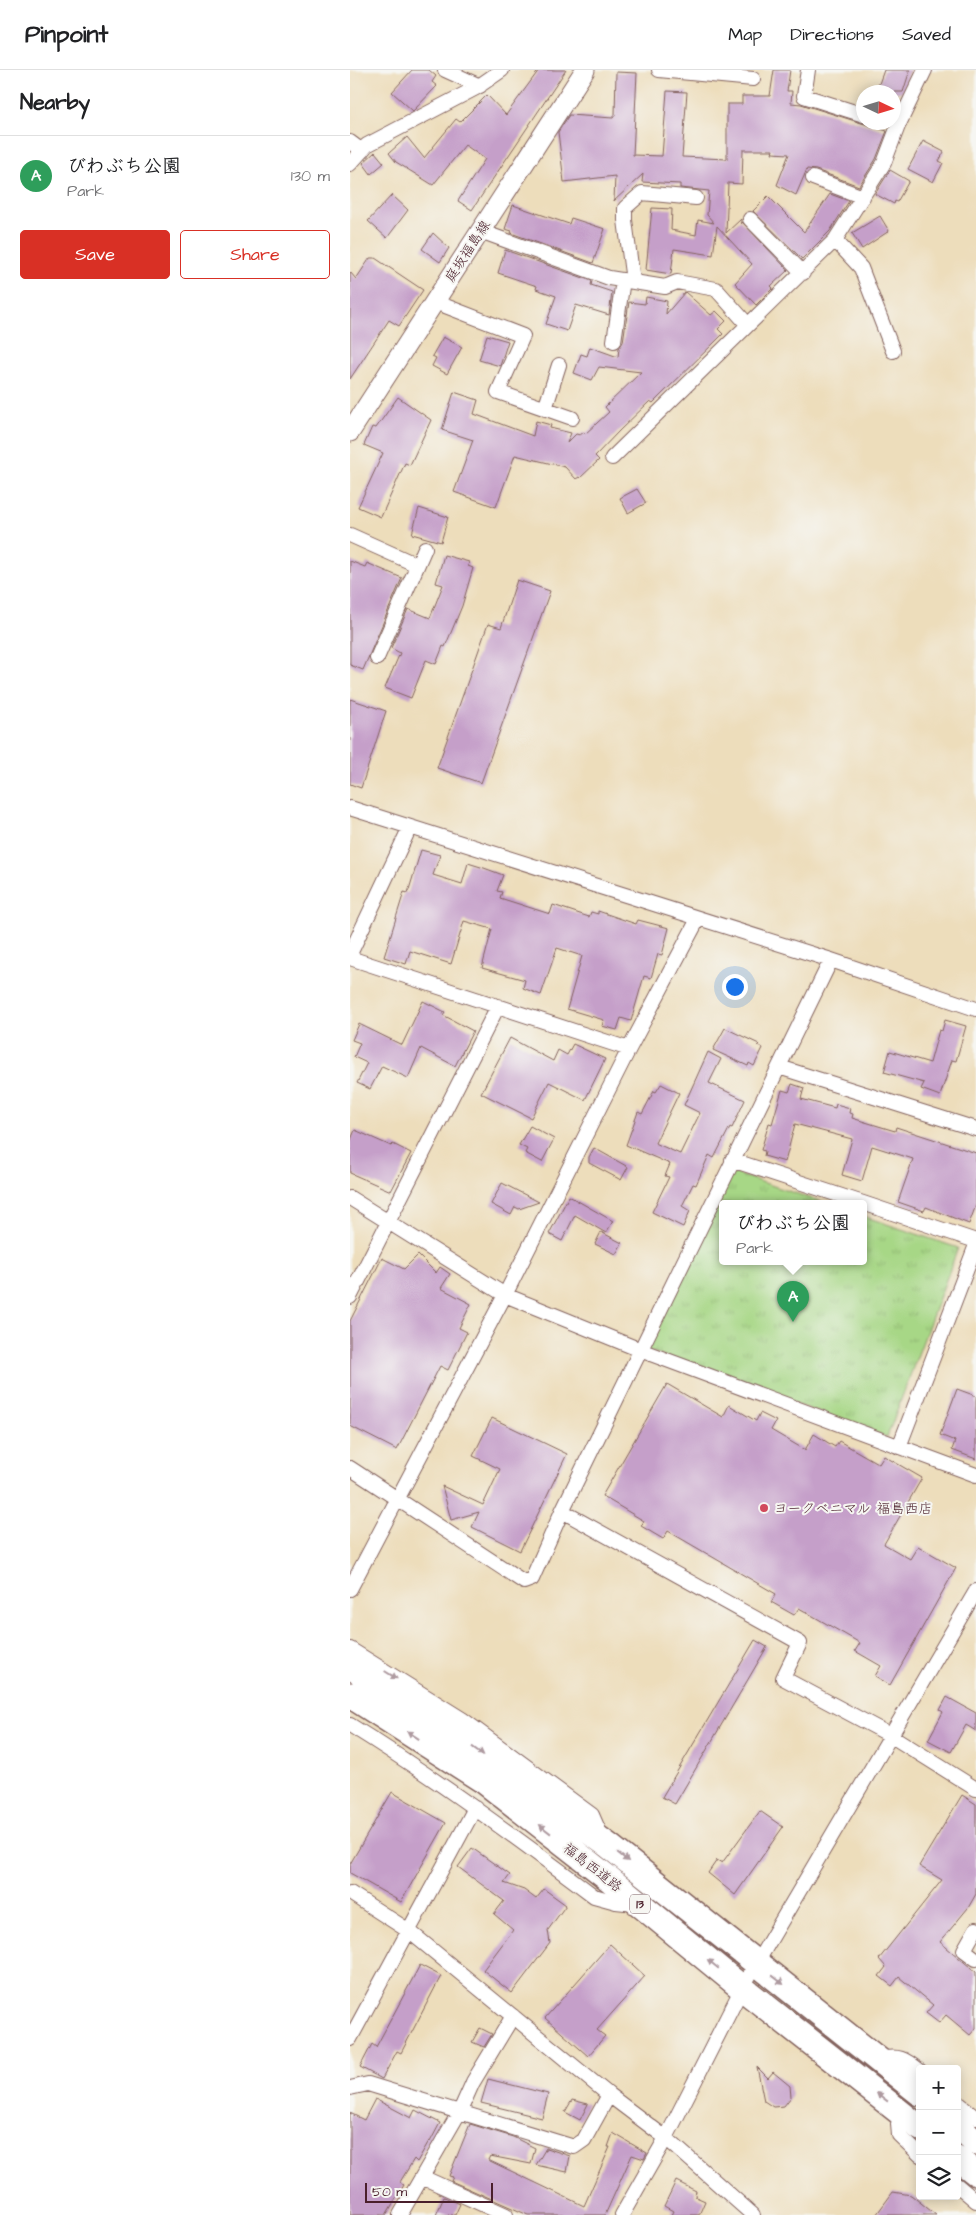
<!DOCTYPE html>
<meta charset="utf-8">
<style>
body{margin:0;font-family:"Architects Daughter","Klee One",sans-serif;background:#f2f2f2;color:#202124}
.controls{position:absolute;right:15px;bottom:15px;display:grid;overflow:hidden;border-radius:5px;box-shadow:0 2px 12px #0003}
.controls button{width:45px;height:45px;display:grid;place-items:center;padding:0;border:0;border-bottom:1px solid #e0e0e0;background:#fff;color:#202124;font:25px sans-serif}
.compass{position:absolute;left:506px;top:15px;width:45px;height:45px;border-radius:50%;background:#fff;box-shadow:0 2px 12px #0003;rotate:94deg}
.scale{position:absolute;left:15px;bottom:12px;width:128px;box-sizing:border-box;padding-left:5px;border:2px solid #4a1f2b;border-top:0;font-size:14px;line-height:18px;white-space:nowrap;color:#4a1f2b;-webkit-text-stroke:4px #f6f6f2;paint-order:stroke}
.you{position:absolute;left:384px;top:916px;width:18px;height:18px;margin:-12px;border:4px solid #fff;border-radius:50%;background:#1a73e8;box-shadow:0 0 0 8px #1a73e833}
.badge{display:grid;place-items:center;width:32px;height:32px;border-radius:50%;background:#d93025;color:#fff;font-size:16px;font-weight:700}
.pin{position:absolute;translate:-50% -41px;filter:drop-shadow(0 1px 2px #0008)}
.pin::after{content:'';position:absolute;top:26px;width:18px;height:15px;background:inherit;clip-path:polygon(0 0,100% 0,50% 100%)}
.popup{position:absolute;left:369px;top:1130px;width:148px;height:65px;box-sizing:border-box;display:grid;place-content:center;border-radius:5px;background:#fff;filter:drop-shadow(0 1px 4px #0005);font-size:16px;white-space:nowrap;color:#757577}
.popup b{font-size:19px;color:#202124}
.popup::after{content:'';position:absolute;left:50%;top:100%;margin-left:-10px;border:10px solid transparent;border-top-color:#fff}
.list{margin:0;padding:0;list-style:none}
h2{display:flex;justify-content:space-between;align-items:center;height:65px;margin:0;padding:0 20px;font-size:21px}
h2 small{font-size:16px;font-weight:400;color:#757577}
.list li{display:grid;grid-template-columns:32px 1fr auto;gap:15px;align-items:center;box-sizing:border-box;height:80px;padding:0 20px;border-top:1px solid #e0e0e0}
.list b{display:block;font-size:19px;white-space:nowrap}
.list p{margin:0;font-size:16px;white-space:nowrap;color:#757577}
.list em{font-size:16px;font-style:normal;color:#757577}
.actions{display:flex;gap:10px;padding:15px 20px}
.actions a{flex:1;padding:11px 0;border:1px solid #d93025;border-radius:5px;text-align:center;font-size:18px;color:#d93025}
.actions .main{background:#d93025;color:#fff}
.icon{flex:none;width:28px;height:28px;fill:none;stroke:currentColor;stroke-width:2;stroke-linecap:round;stroke-linejoin:round}
.map{position:relative;flex:none;width:626px;height:2145px;overflow:hidden}
header{display:flex;align-items:center;gap:30px;box-sizing:border-box;height:70px;padding:0 25px;background:#fff;border-bottom:1px solid #e0e0e0}
header strong{font-size:24px}
nav{display:flex;gap:28px;margin-inline-start:auto;font-size:18px}
main{display:flex}
aside{flex:1;background:#fff}
.map>svg:first-child{display:block}
.park{fill:url(#park-tufts);stroke:#787b58}
.building{fill:#c59fc9}
.lines{fill:none;stroke-linecap:round;stroke-linejoin:round}
.street-casing{stroke:#83625d;stroke-width:16}
.secondary-casing{stroke:#83625d;stroke-width:21}
.highway-casing{stroke:#83625d;stroke-width:28}
.street{stroke:#fff;stroke-width:14}
.secondary{stroke:#fff;stroke-width:19}
.highway{stroke:#fff;stroke-width:25}
.oneway{fill:#ae9aa0}
.poi-dot{fill:#d1495b;stroke:#f6f6f2;stroke-width:2}
.labels{text-anchor:middle;stroke-width:4;stroke-linejoin:round;paint-order:stroke}
.shield{fill:#f6f6f2;stroke:#7e6067;stroke-width:1}
.shield-label{font-size:12px;font-weight:bold;fill:#4a1f2b}
.street-label{font-size:14px;fill:#4a1f2b;stroke:#f6f6f2}
.poi-label{font-size:14px;fill:#4a1f2b;stroke:#f6f6f2;text-anchor:start}
</style>
<header>
<strong>Pinpoint</strong>
<nav><a>Map</a><a>Directions</a><a>Saved</a></nav>
</header>
<main>
<aside>
<h2>Nearby<small></small></h2>
<ul class="list">
<li><span class="badge" style="background:#2e9e5b">A</span><div><b>びわぶち公園</b><p>Park</p></div><em>130 m</em></li>
</ul>
<div class="actions"><a class="main">Save</a><a>Share</a></div>
</aside>
<div class="map">
<svg width="626" height="2145" viewBox="0 0 626 2145">
<defs>
<pattern id="park-tufts" width="24" height="20" patternUnits="userSpaceOnUse" patternTransform="scale(1.25)"><rect width="24" height="20" fill="#a7d786"/><path d="M3 7l-1-3M5 7V3M7 7l1-3M15 17l-1-3M17 17v-4M19 17l1-3" fill="none" stroke="#91b874"/></pattern>
</defs>
<rect width="100%" height="100%" fill="#f6f6f2"/>
<filter id="ink" filterUnits="userSpaceOnUse"><feTurbulence type="fractalNoise" baseFrequency=".02" numOctaves="2"/><feDisplacementMap in="SourceGraphic" scale="10" xChannelSelector="R" yChannelSelector="G"/><feConvolveMatrix kernelMatrix="1 2 1 2 8 2 1 2 1" color-interpolation-filters="sRGB"/></filter>
<filter id="wash" filterUnits="userSpaceOnUse"><feTurbulence type="fractalNoise" baseFrequency=".0096" numOctaves="4" result="noise"/><feDisplacementMap in="SourceGraphic" scale="20" xChannelSelector="R" yChannelSelector="G"/><feGaussianBlur stdDeviation="1.12" result="paint"/><feColorMatrix in="noise" values="0 0 0 0 0 0 0 0 0 0 0 0 0 0 0 0 0 1.4 0 .05"/><feComposite in="paint" operator="in"/></filter>
<g filter="url(#wash)">
<rect width="100%" height="100%" fill="#edddbb"/>
<path class="park" d="M378,1101L475,1133H373V1191H513V1146L608,1178L537,1367L294,1279Z"/>
<g id="blocks">
<path class="building" d="M62,0H79L86,6L82,12L87,16L63,41L42,22Z
M189,0H216L122,140L108,131L135,89L115,75L83,115L46,92L39,83L57,67L74,88L106,49L110,52L137,25L156,45Z
M424,0H440L437,21H442L441,33L451,34L537,61L526,89L509,116L466,100L457,99L446,125L427,115L439,84L422,83L423,80H393L392,114L378,113L376,163L391,149V154L392,152L438,200L421,216L423,218L406,235L385,213L402,194L367,156L363,185L324,179L321,204L296,200L302,138L322,139L321,160L346,165L348,150L364,153L357,145L359,121L330,118V114L292,112L293,104L264,131L265,106L214,112L208,62L219,45L263,48L265,45L266,2L287,3L283,85L312,86L317,21L337,22L332,87L377,89V34H392V26H420Z
M534,0H560L553,22H526Z
M573,71L594,82L589,91L593,93L583,112L558,99Z
M25,82L34,93L21,104L13,93Z
M540,100L559,111L547,132L545,131L544,134L525,124Z
M480,124L499,131L480,161L452,189L403,141L418,126L454,162Z
M42,125L58,140L37,168L18,151Z
M163,135L219,154L221,148L255,159L243,193L161,163L162,161L155,159Z
M530,146L539,161L512,179L502,163Z
M83,163L99,178L90,192L72,179Z
M155,180L242,211L241,215L262,222L259,245L226,235L217,261L196,254L206,226L186,219L187,216L148,203Z
M20,188H25L73,220L49,256L39,250L0,309V202L6,209Z
M335,222L361,245L366,241L376,251L368,259L373,264L303,333L300,331L269,361L245,386L249,390L230,408L229,407L226,409L215,397L165,385L146,437L104,422L123,370L92,360L104,322L128,330L124,344L183,366L186,351L201,355L200,358L221,363L217,373L226,364L230,365L234,362L235,364L259,342L255,337L291,302L249,297L242,310L224,303L231,284L237,286L240,277L268,287L269,278L273,272L279,232L295,234L296,227L317,231L316,244Z
M137,265L158,271L150,296L129,290Z
M93,267L112,277L97,304L82,296L86,288L82,286Z
M48,327L81,350L60,395L55,393L31,447L8,437L33,383L14,375L22,357L26,358Z
M287,419L296,433L278,443L270,428Z
M69,438L98,447L91,472L62,464Z
M94,485L119,492L118,496L123,498L112,536L95,577L93,576L86,594L76,590L61,628L35,618L50,583L41,578L58,539L80,548L93,515L86,513Z
M0,491L15,497L17,493L52,508L13,600L0,595Z
M167,510L200,521L131,713L87,698L138,554L151,558Z
M0,629L36,641L11,718L0,714Z
M71,780L90,785L83,805L112,814L118,793L134,798L153,805L147,821L152,822L150,828L200,844L203,835L239,847L241,842L248,844V841L286,854L288,850L319,858L312,885L308,884L301,908L294,906L281,951L271,948L267,960L252,956L254,950L217,939L232,886L207,878L191,925L173,918L175,910L132,898L142,859L114,851L101,894L60,881L56,894L34,887L54,822L58,823Z
M73,931L95,942L93,945L123,961L105,996L71,978L58,1008L32,996L20,1019L7,1013L17,993L4,987L10,973L2,970L9,954L52,975Z
M595,950L616,956L606,991L602,990L590,1026L571,1019L574,1013L534,1002L540,981L580,993L589,960L592,961Z
M375,958L409,974L408,975L413,978L404,996L399,993L398,996L363,980Z
M160,968L203,991L208,980L217,985L223,974L255,989L235,1030L199,1012L181,1048L131,1023Z
M358,982L371,989L359,1013L395,1030L382,1058L380,1057L364,1088L359,1085L346,1115L343,1114L332,1136L340,1141L333,1157L302,1142L319,1107L315,1106L320,1094L276,1075L288,1042L292,1044L304,1021L306,1022L311,1014L329,1023L305,1073L330,1084L350,1043L334,1035Z
M442,1014L454,1018L451,1029L485,1038L486,1034L500,1038L499,1043L503,1044L502,1048L545,1061L546,1057L626,1083V1135L619,1154L576,1137L574,1141L548,1132L563,1089L522,1076L512,1111L492,1105L502,1069L445,1054L435,1092L414,1086L415,1081L411,1080L419,1053L422,1054L432,1020L439,1022Z
M180,1056L204,1069L192,1092L175,1083L177,1079L169,1075Z
M5,1060L41,1076L43,1074L61,1083L41,1121L0,1103V1072Z
M244,1078L278,1097L271,1110L239,1093V1087Z
M152,1113L189,1132L169,1139L165,1137L161,1145L141,1134Z
M219,1126L263,1151L256,1163L225,1145L212,1171L199,1164Z
M251,1162L272,1173L266,1184L245,1174Z
M68,1185L86,1203L90,1197L100,1204L91,1218L121,1234L109,1258L117,1262L98,1300L90,1296L47,1380L0,1356V1251L32,1188L54,1199Z
M317,1314L373,1347L379,1335L406,1351L410,1343L426,1351L421,1360L455,1380L464,1364L485,1377L489,1371L529,1394L534,1386L572,1408L534,1474L560,1489L568,1476L606,1498L540,1615L525,1606L531,1596L505,1581L510,1573L449,1538L444,1545L421,1532L426,1524L318,1461L313,1469L291,1456L294,1451L252,1426Z
M607,1319L626,1326V1389L602,1380L605,1371L590,1365Z
M142,1348L217,1384L170,1481L122,1457L129,1442L101,1450L92,1416L133,1435L150,1399L123,1386Z
M405,1570L417,1577L325,1734L312,1727Z
M597,1627L626,1643V1661L616,1655L601,1682L578,1670L593,1642L590,1640Z
M42,1722L96,1753L51,1832L0,1803V1794Z
M612,1725L626,1734V1824L618,1838L590,1872L626,1902V1958L620,1965L596,1945L589,1953L576,1943L583,1935L549,1907L542,1916L529,1906L536,1897L529,1889L592,1810L569,1796Z
M410,1741L433,1757L385,1825L358,1803L367,1790L372,1793Z
M122,1778L160,1805L154,1813L174,1820L186,1829L194,1819L216,1835L198,1860L200,1873L162,1923L133,1900L163,1860L144,1844L154,1831L108,1797Z
M260,1874L295,1906L247,1960L255,1966L238,1986L195,1948Z
M70,1895L91,1906L51,1983L47,1981L32,2009L10,1997L22,1974L26,1977Z
M130,1958L142,1964L134,1977L122,1972Z
M407,1997L418,2008L423,2002L440,2016L441,2027L434,2036L423,2037L414,2031Z
M138,2009L198,2024L192,2048L131,2033Z
M25,2029L61,2048L65,2040L90,2053L80,2072L79,2071L67,2092L64,2089L50,2112L54,2115L36,2145H0V2043L14,2050Z
M222,2030L238,2034L230,2050L215,2042Z
M120,2054L163,2067L185,2078L181,2094L140,2086L138,2090L234,2136L260,2077H258L263,2063L297,2083L294,2089L282,2085L255,2145H178L101,2111L103,2107L99,2106Z
M196,2078L220,2086L217,2102L186,2095Z
M326,2111L346,2121L345,2125L346,2127L355,2131L349,2145H321L323,2141L314,2136Z
M543,2122L561,2125L586,2145H526Z
M94,2127L110,2134L105,2145H86Z"/>
</g>
</g>
<g filter="url(#ink)">
<use href="#blocks" fill-opacity="0" stroke="#83625d" stroke-width="1"/>
<g class="lines">
<defs>
<path id="street" d="M95,0L130,16
M309,0L403,9
M458,0L454,26L514,45
M0,72L12,81
M0,94L17,75L126,18L152,0
M463,108L513,127
M400,149L453,203
M130,161L259,208L315,217L327,212L366,219L398,255L262,388
M485,170L511,198L543,281
M283,211L275,150V138L292,123L346,128
M85,232L173,266L148,322L222,348
M398,255L485,170L534,93L548,56L575,0
M264,271L273,210
M195,339L209,295
M0,465L67,495
M27,588L75,478
M0,738L481,890L626,939
M0,884L60,757
M0,888L279,979
M429,997L626,1059
M382,1090L513,1133
M0,1128L155,1225L298,1283L626,1405
M513,1133L626,1171
M0,1227L148,936
M549,1377L626,1175
M0,1398L174,1512L182,1509L212,1441L481,890
M212,1441L450,1573L433,1608L540,1665L626,1719
M0,1519L155,1225L279,979L348,849
M0,1579L112,1649L242,1745L252,1768
M0,1655C84,1707 164,1766 244,1826L266,1832L285,1834
M0,1823L59,1861L259,2025L316,2068L403,2145
M626,1859L614,1880L626,1889
M0,1969L125,1738
M528,1989C549,1985 554,1988 570,2001
M0,2018L18,2014L224,2077L234,2070L259,2025
M607,2032L626,2047
M553,2045L548,2054L549,2065L570,2085
M72,2107L156,2145
M607,2115L626,2131
M50,2145L110,2041L123,2012L163,1946
M272,2145L316,2068L392,1918L626,1521"/>
<path id="secondary" d="M0,362L235,0"/>
<path id="highway" d="M0,1596L117,1673L259,1776L570,2023
M0,1625L134,1711L257,1807L392,1918L570,2058
M607,2055L626,2072
M607,2088L626,2103"/>
</defs>
<use href="#street" class="street-casing"/>
<use href="#secondary" class="secondary-casing"/>
<use href="#highway" class="highway-casing"/>
<use href="#street" class="street"/>
<use href="#secondary" class="secondary"/>
<use href="#highway" class="highway"/>
</g>
<defs><path id="oneway-solid" d="M-6-.8H1V-3.2L6.5 0L1 3.2V.8H-6Z" transform="scale(1.25)"/></defs>
<g class="oneway">
<use href="#oneway-solid" transform="translate(41 1605) rotate(32)"/>
<use href="#oneway-solid" transform="translate(63 1665) rotate(-146)"/>
<use href="#oneway-solid" transform="translate(128 1681) rotate(36)"/>
<use href="#oneway-solid" transform="translate(195 1759) rotate(-142)"/>
<use href="#oneway-solid" transform="translate(273 1787) rotate(39)"/>
<use href="#oneway-solid" transform="translate(363 1894) rotate(-141)"/>
<use href="#oneway-solid" transform="translate(428 1910) rotate(38)"/>
<use href="#oneway-solid" transform="translate(532 2027) rotate(-142)"/>
</g>
</g>
<circle class="poi-dot" cx="414" cy="1438" r="5"/>
<g class="labels">
<rect class="shield" x="280" y="1824.5" width="20" height="19" rx="4"/>
<g class="shield-label">
<text x="290" y="1838">13</text>
</g>
<g class="street-label">
<text transform="translate(117 181) rotate(-57)" y="5">庭坂福島線</text>
<text transform="translate(243 1797) rotate(38)" y="5">福島西道路</text>
</g>
<g class="poi-label">
<text x="424" y="1443">ヨークベニマル 福島西店</text>
</g>
</g>
</svg>
<div class="controls">
<button>+</button>
<button>−</button>
<button><svg class="icon" aria-label="layers" viewBox="0 0 24 24"><path d="M12 4l9 5-9 5-9-5zM3 14l9 5 9-5"/></svg></button>
</div>
<svg class="compass" viewBox="-18 -18 36 36"><path d="M0-13l5 13h-10z" fill="#e53935"/><path d="M0 13l5-13h-10z" fill="#757577"/></svg>
<div class="scale">50 m</div>
<div class="you"></div>
<div class="pin badge" style="left:443px;top:1252px;background:#2e9e5b">A</div>
<div class="popup"><b>びわぶち公園</b>Park</div>
</div>
</main>
